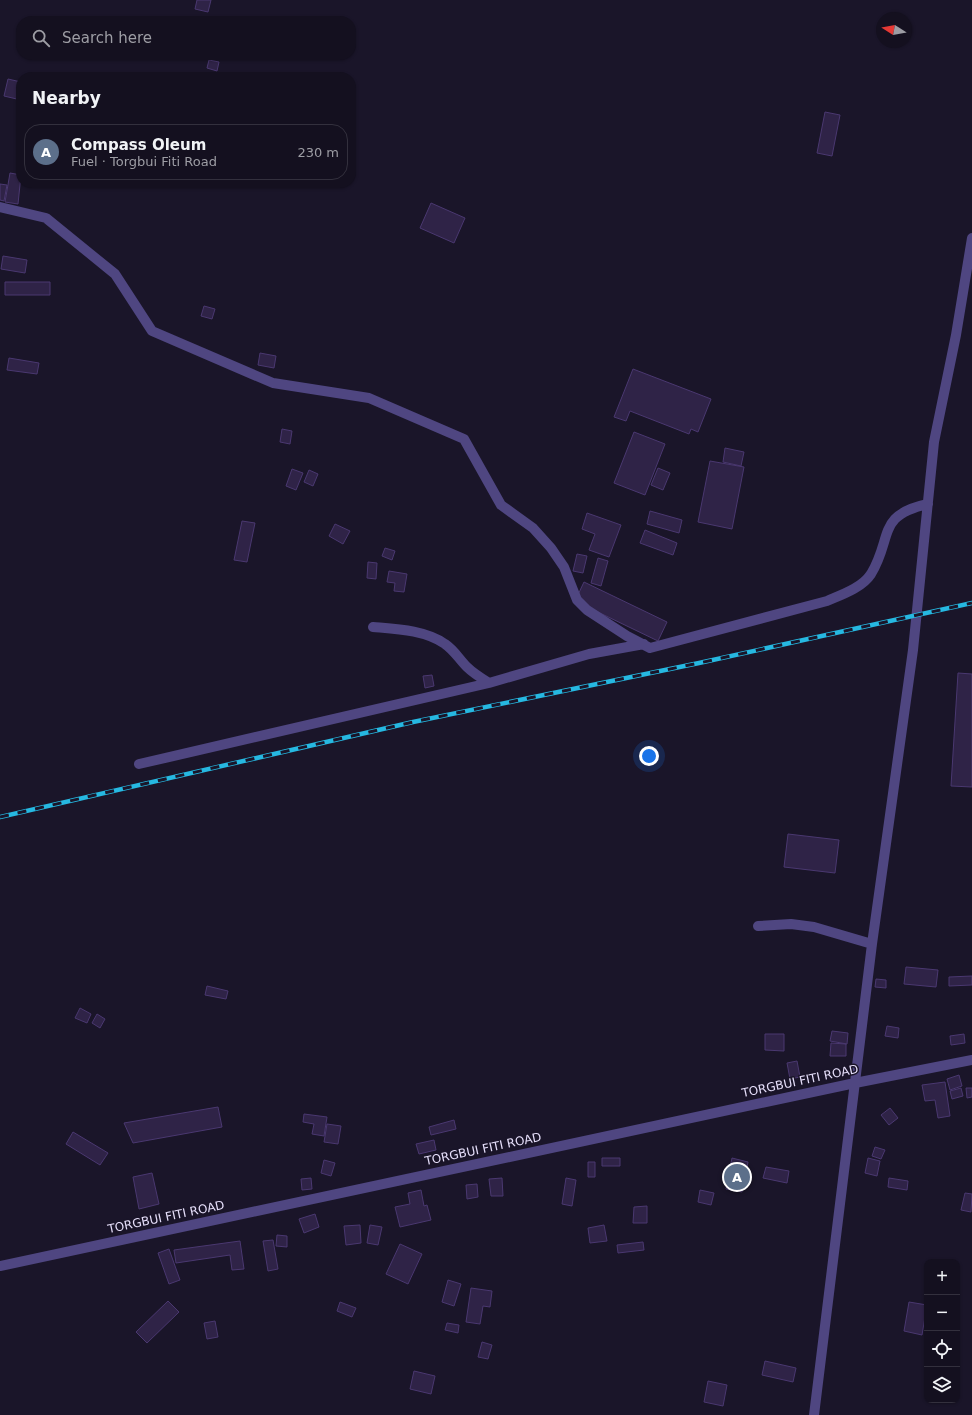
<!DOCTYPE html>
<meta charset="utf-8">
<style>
body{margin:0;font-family:"DejaVu Sans",sans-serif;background:#1d1928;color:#f1f3f6}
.controls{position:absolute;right:12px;bottom:12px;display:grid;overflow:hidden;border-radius:8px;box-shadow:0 1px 3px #0004}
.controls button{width:36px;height:36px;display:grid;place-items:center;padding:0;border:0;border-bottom:1px solid #33303d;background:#14101f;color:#f1f3f6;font:20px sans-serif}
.compass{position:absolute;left:876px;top:12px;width:36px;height:36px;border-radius:50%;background:#14101f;box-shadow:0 1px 3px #0004;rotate:281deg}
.you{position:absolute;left:649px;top:756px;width:14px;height:14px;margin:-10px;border:3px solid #fff;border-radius:50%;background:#1a73e8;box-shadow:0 0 0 6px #1a73e833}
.badge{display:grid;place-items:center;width:26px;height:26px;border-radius:50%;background:#26b8e1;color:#fff;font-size:13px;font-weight:700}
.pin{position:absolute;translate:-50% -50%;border:2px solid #fff;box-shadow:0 1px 4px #0006}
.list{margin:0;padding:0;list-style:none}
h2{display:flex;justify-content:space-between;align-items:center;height:52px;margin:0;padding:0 16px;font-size:17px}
h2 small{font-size:13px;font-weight:400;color:#9d9da4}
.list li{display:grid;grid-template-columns:26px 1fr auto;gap:12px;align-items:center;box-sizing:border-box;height:56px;margin:0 8px 8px;padding:0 8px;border:1px solid #33303d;border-radius:16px}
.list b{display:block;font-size:15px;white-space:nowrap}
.list p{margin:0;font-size:13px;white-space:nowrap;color:#9d9da4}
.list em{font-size:13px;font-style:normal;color:#9d9da4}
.icon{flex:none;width:22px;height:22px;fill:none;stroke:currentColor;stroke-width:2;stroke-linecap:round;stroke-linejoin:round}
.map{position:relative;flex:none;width:972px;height:1415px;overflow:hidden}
.search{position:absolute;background:#14101f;box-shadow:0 1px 3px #0004;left:16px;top:16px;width:340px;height:44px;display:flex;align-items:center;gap:10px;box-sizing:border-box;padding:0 14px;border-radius:16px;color:#9d9da4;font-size:15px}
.panel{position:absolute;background:#14101f;box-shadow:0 1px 3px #0004;left:16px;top:72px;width:340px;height:116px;border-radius:16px}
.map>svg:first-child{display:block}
.building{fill:#2f2347;stroke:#4a3870}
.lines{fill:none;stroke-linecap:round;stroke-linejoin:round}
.minor{stroke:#4f4681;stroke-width:10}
.rail-casing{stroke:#26b8e1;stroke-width:4.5}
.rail{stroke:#1a1529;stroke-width:3;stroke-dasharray:9;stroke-linecap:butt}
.labels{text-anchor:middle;stroke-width:3;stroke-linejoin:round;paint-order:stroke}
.street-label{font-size:12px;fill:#e7e0fb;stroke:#1a1529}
</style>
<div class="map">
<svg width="972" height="1415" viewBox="0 0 972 1415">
<rect width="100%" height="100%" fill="#1a1529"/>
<path class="building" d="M197,0H211L208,12L195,9Z
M209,60L219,62L217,71L207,68Z
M8,79L21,82V100L4,96Z
M825,112L840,115L832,156L817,153Z
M10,173L21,175L18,204L5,202Z
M0,184L7,185L4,201L0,200Z
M431,203L465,218L454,243L420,228Z
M3,256L27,260L25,273L1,269Z
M5,282H50V295H5Z
M204,306L215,309L212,319L201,316Z
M260,353L276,356L274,368L258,365Z
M9,358L39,363L37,374L7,370Z
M633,369L711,399L698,432L691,429L689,434L630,411L626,421L614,417Z
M282,429L292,431L290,444L280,442Z
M634,432L665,444L645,495L614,483Z
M725,448L744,452L741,466L723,462Z
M710,461L744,467L732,529L698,522Z
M658,468L670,473L663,490L651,485Z
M292,469L303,473L296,490L286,486Z
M309,470L318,474L313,486L304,482Z
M650,511L682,520L679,533L647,524Z
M587,513L621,525L609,557L589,550L595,534L582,529Z
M242,521L255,523L247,562L234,560Z
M335,524L350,531L343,544L329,536Z
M645,530L677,543L673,555L640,543Z
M385,548L395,551L392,560L382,556Z
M577,554L587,556L583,573L573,571Z
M598,558L608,561L601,586L591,583Z
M368,562L377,563L376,579L367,578Z
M389,571L407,574L404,592L394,591L395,583L387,582Z
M584,582L667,622L658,641L575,601Z
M958,673L972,674V787L951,786Z
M432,675L434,686L425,688L423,676Z
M788,834L839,840L835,873L784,867Z
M906,967L938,970L936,987L904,984Z
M972,976V985L949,986V977Z
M876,979L886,980V988L875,987Z
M207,986L228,991L226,999L205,995Z
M80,1008L91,1014L87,1023L75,1018Z
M97,1014L105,1019L100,1028L92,1023Z
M887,1026L899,1028L898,1038L885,1036Z
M832,1031L848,1033L847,1044L830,1041Z
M765,1034H784V1051L765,1050Z
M964,1034L965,1043L951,1045L950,1036Z
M831,1043L846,1044V1056H830Z
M797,1061L800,1077L790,1079L787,1063Z
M959,1075L962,1086L950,1090L947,1079Z
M945,1082L950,1116L938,1118L935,1100L925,1101L922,1085Z
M961,1088L963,1096L952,1099L950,1091Z
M966,1088H972V1097L967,1098Z
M218,1107L222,1127L133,1143L124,1123Z
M890,1108L898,1118L889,1125L881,1115Z
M304,1114L327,1117L324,1136L312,1134L314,1124L303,1122Z
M454,1120L456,1129L431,1135L429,1127Z
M327,1124L341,1126L338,1144L324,1142Z
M73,1132L108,1153L100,1165L66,1144Z
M434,1140L436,1150L419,1154L416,1144Z
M875,1147L885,1150L881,1159L872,1156Z
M602,1158H620V1166H602Z
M732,1158L748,1162L742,1192L726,1189Z
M868,1158L880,1161L877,1176L865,1173Z
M324,1160L335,1163L331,1176L321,1173Z
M588,1162H595V1177H588Z
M766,1167L789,1171L787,1183L763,1178Z
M152,1173L159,1204L139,1209L133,1177Z
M311,1178L312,1189L302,1190L301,1179Z
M502,1178L503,1196H491L489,1179Z
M566,1178L576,1180L572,1206L562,1204Z
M889,1178L908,1181L907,1190L888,1187Z
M477,1184L478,1197L467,1199L466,1185Z
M421,1190L424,1206L427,1205L431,1220L400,1227L395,1207L410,1204L408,1193Z
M700,1190L714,1193L711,1205L698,1202Z
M965,1193L972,1194L971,1212L961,1210Z
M647,1206V1223H633L634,1207Z
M315,1214L319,1227L304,1233L299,1219Z
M360,1225L361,1243L346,1245L344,1226Z
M370,1225L382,1227L378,1245L367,1243Z
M604,1225L607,1241L590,1243L588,1228Z
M277,1235L287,1236V1247L276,1246Z
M273,1240L278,1269L268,1271L263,1241Z
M240,1241L244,1269L232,1270L230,1255L176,1263L174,1250Z
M643,1242L644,1250L618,1253L617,1245Z
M400,1244L422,1254L408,1284L386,1274Z
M169,1249L180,1280L169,1284L158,1253Z
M448,1280L461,1284L454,1306L442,1302Z
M926,1284H927V1295L925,1294Z
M471,1288L492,1291L490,1307L483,1306L480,1324L466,1322Z
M168,1301L179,1312L147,1343L136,1332Z
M340,1302L356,1308L352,1317L337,1311Z
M909,1302L927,1305L922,1335L904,1331Z
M215,1321L218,1337L207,1339L204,1323Z
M447,1323L459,1325L458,1333L445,1330Z
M482,1342L492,1345L488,1359L478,1357Z
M765,1361L796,1368L793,1382L762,1375Z
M414,1371L435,1376L431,1394L410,1389Z
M708,1381L727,1385L723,1406L704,1402Z"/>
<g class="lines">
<path class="minor" d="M0,207L46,218L115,274L152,331L273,383L369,398L464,439L501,505L533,528L551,548L564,567L577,600L587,610L627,636L650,648L827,601C841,595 862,588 871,574C893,538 876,515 928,504
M373,627C396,629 425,630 445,644C454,650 459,659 467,667C473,673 481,678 489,683
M139,764L489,683L589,654L644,644
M758,926L791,924L814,927L872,944
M0,1266L855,1083L972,1060
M814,1415L872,944L913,650L934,442L956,335L972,238"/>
<defs>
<path id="rail" d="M0,817L413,722L699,663L972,603"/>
</defs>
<use href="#rail" class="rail-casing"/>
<use href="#rail" class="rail"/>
</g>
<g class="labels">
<g class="street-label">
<text transform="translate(800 1081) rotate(-12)" y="4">TORGBUI FITI ROAD</text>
<text transform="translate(483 1149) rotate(-12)" y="4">TORGBUI FITI ROAD</text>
<text transform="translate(166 1217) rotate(-12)" y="4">TORGBUI FITI ROAD</text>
</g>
</g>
</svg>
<div class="controls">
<button>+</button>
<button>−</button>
<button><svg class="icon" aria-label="locate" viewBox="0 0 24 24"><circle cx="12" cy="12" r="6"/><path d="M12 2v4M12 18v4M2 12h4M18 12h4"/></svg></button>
<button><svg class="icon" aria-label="layers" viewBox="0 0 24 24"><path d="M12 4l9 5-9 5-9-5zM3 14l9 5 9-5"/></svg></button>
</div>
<svg class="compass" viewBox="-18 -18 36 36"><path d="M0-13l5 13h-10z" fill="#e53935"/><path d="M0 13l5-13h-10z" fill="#9d9da4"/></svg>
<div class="you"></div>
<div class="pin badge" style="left:737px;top:1177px;background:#5c6f8a">A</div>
<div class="search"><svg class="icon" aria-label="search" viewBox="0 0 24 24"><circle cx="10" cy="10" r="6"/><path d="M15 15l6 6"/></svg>Search here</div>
<section class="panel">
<h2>Nearby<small></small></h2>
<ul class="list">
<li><span class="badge" style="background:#5c6f8a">A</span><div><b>Compass Oleum</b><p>Fuel · Torgbui Fiti Road</p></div><em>230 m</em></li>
</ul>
</section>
</div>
